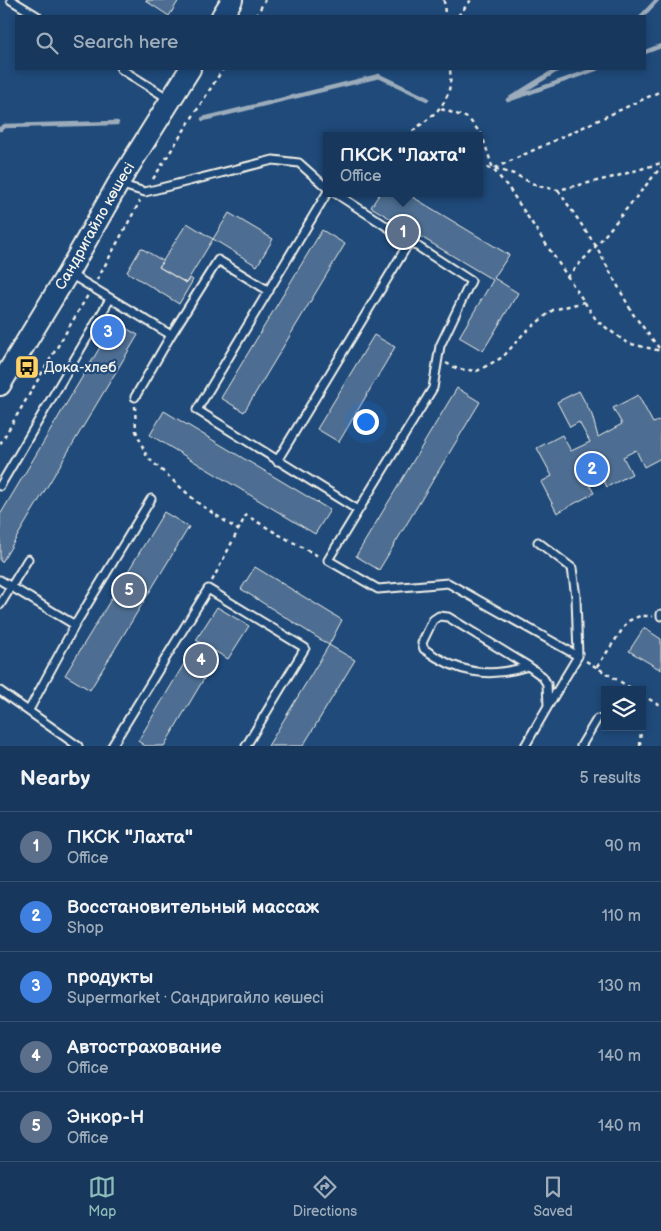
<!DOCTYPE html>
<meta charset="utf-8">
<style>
body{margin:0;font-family:"Balsamiq Sans",sans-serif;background:#244365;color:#f1f3f6}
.controls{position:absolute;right:15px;bottom:15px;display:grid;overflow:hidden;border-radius:0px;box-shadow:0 2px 8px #0003}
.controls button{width:45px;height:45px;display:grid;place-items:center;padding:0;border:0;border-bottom:1px solid #365272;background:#17385c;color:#f1f3f6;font:25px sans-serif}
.you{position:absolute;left:365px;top:421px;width:18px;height:18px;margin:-12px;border:4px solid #fff;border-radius:50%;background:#1a73e8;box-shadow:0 0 0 8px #1a73e833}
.badge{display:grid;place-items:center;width:32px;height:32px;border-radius:50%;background:#8bbbb9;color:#fff;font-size:16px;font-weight:700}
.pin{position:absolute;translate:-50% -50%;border:2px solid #fff;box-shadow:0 1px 5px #0006}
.popup{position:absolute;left:323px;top:132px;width:160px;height:65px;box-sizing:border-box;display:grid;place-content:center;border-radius:0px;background:#17385c;filter:drop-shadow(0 1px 4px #0005);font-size:16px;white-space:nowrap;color:#9eacbb}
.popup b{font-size:19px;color:#f1f3f6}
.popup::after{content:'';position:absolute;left:50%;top:100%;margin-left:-10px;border:10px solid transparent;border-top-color:#17385c}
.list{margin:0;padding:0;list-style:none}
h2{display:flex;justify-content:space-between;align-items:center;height:65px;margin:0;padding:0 20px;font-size:21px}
h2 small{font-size:16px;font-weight:400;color:#9eacbb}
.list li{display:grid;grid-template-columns:32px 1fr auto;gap:15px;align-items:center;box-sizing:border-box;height:70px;padding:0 20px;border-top:1px solid #365272}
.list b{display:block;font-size:19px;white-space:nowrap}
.list p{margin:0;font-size:16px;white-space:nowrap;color:#9eacbb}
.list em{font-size:16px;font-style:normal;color:#9eacbb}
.icon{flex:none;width:28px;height:28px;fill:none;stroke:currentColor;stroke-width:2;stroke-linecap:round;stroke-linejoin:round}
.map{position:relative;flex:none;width:661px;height:746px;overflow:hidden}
.search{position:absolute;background:#17385c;box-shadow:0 2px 8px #0003;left:15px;right:15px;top:15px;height:55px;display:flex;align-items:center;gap:12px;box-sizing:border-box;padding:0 18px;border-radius:0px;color:#9eacbb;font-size:19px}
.sheet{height:415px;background:#17385c}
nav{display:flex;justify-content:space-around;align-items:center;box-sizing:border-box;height:70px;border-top:1px solid #365272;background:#17385c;font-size:14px;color:#9eacbb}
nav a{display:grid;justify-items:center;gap:2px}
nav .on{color:#8bbbb9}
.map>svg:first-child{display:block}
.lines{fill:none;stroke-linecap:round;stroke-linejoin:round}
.stream{stroke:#9cacbb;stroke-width:4.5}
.building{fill:#4d6e92;stroke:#f4f1e8}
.lane-casing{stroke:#f4f1e8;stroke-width:11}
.secondary-casing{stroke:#f4f1e8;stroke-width:24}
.path{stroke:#f4f1e8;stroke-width:2.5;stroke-dasharray:4 4;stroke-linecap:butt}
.lane{stroke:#1f4a7a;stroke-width:7}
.secondary{stroke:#1f4a7a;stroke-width:20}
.labels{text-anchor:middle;stroke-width:4.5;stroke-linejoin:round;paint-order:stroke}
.street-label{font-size:15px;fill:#f4f1e8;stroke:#1f4a7a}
.poi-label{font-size:15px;fill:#f4f1e8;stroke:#1f4a7a;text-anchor:start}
</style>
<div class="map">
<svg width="661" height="746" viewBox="0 0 661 746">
<rect width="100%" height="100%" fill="#1f4a7a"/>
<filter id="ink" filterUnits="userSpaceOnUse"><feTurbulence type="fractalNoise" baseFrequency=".02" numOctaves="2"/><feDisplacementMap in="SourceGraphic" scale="10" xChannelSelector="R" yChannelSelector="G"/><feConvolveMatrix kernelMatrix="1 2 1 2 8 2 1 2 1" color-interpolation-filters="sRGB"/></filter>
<g filter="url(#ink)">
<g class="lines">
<path class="stream" d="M642,16L657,0
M645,52L661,46
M558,69L508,100L596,69
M203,119L379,76L427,99
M0,129L5,126L117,123"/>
</g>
<path class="building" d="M146,0H179L169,16L146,1Z
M380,193H406L509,255L494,278L518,293L483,351L459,337L493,280L371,207Z
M229,213L273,239L257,266L213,239Z
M187,223L213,239L186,283L159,267Z
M322,230L345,244L244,412L221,398Z
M141,248L163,261L159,267L186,283L190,278L193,280L179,304L127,272Z
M115,322L138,335L2,562L0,561V515Z
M374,335L395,347L339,442L317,429Z
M457,388L480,402L379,570L356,556Z
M579,391L592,415L598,437L622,424L613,408L638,395L653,423L661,420V458L644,467L636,450L623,457L632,474L607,487L598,470L585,477L594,493L557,513L541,482L552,476L537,448L562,435L571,451L590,442L579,422L570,427L557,402Z
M164,411L330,510L315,534L150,435Z
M164,512L189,527L90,690L65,675Z
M255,567L342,620L329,645L241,589Z
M217,607L249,626L228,659L196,640Z
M644,628L661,639V670L629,651Z
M329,645L355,660L303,746H268Z
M194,647L215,660L164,746H145L138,741Z"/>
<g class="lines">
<defs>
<path id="lane" d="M11,0L37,16
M121,69L169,99
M119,184L145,192L273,160L299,163L327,188
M327,193L197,410L358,510
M335,193L471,281L440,346L433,388L328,560L378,589L448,583L578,656L548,706
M70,274L171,335L218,260L269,291
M135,397L171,335
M277,461L410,241
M0,486L110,299
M538,542L572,568L576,597L578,656
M0,580L75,625
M0,605L28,559
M661,614V616
M0,691L78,746
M29,710L75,625L151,499
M112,746L208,589L305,648L246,746
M525,746L548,706L547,684L542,676L528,666L448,617L439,616L433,620L422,643L424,649C457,673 489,679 528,666
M581,746L597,719"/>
<g id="secondary">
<path d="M222,16L232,0"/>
<path id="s1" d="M0,385L68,273L118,184L190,69"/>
</g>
</defs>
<use href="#lane" class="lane-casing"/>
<use href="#secondary" class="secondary-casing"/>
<path class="path" d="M444,0L445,16
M256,16L265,0
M458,16L471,0
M441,109L468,118L482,135L493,169L508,187L597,321L627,343L661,351
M406,136C431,116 454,106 450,69
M479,167L493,169L661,91
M495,169L514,174L538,186L558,190L614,177L661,163
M153,179L223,69
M558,190L596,246L633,314L659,348
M567,277L596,246L661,167
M97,280L140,201
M446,363L458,369L477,371L503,357L524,333L553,310L584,302
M135,406L136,431L147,457L198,503L238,530
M0,444L88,295
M212,581L246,515L276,533L320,557
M586,661L634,690
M597,667L628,621L640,616H653
M642,695L661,706
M640,746L641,727"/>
<use href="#lane" class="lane"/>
<use href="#secondary" class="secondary"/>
</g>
</g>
<defs>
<symbol id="bus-square" viewBox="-11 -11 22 22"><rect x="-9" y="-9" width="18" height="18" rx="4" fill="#ffd166" stroke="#1f4a7a"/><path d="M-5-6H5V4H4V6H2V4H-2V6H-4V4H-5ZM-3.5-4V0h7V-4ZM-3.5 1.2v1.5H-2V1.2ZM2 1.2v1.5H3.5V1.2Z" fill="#111"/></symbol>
</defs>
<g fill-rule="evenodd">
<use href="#bus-square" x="13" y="353" width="28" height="28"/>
</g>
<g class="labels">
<g class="street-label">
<text dy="5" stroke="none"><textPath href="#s1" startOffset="185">Сандригайло көшесі</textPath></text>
</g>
<g class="poi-label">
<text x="44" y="372">Дока-хлеб</text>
</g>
</g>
</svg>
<div class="controls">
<button><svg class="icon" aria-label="layers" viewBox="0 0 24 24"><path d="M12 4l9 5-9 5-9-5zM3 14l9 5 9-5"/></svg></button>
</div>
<div class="you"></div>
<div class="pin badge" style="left:403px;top:232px;background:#5c6f8a">1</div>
<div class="popup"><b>ПКСК &quot;Лахта&quot;</b>Office</div>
<div class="pin badge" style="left:592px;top:469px;background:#3f7fe0">2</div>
<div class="pin badge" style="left:108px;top:332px;background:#3f7fe0">3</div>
<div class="pin badge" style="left:201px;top:660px;background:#5c6f8a">4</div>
<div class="pin badge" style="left:129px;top:590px;background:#5c6f8a">5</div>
<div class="search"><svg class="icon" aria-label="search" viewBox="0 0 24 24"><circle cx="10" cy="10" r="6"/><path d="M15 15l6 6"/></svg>Search here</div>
</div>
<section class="sheet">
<h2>Nearby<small>5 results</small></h2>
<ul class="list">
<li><span class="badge" style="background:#5c6f8a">1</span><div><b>ПКСК &quot;Лахта&quot;</b><p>Office</p></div><em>90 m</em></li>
<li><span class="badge" style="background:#3f7fe0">2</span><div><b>Восстановительный массаж</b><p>Shop</p></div><em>110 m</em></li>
<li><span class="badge" style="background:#3f7fe0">3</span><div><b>продукты</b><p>Supermarket · Сандригайло көшесі</p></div><em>130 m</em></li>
<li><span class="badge" style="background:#5c6f8a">4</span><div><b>Автострахование</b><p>Office</p></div><em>140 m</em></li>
<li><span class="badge" style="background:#5c6f8a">5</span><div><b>Энкор-Н</b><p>Office</p></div><em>140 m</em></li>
</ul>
</section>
<nav>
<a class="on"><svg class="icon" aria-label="map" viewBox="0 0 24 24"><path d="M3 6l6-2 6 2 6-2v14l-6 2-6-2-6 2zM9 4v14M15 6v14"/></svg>Map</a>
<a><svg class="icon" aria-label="directions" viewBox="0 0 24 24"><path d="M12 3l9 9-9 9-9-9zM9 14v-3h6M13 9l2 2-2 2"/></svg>Directions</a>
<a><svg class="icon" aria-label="saved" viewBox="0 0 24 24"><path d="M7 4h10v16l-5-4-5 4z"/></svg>Saved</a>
</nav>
